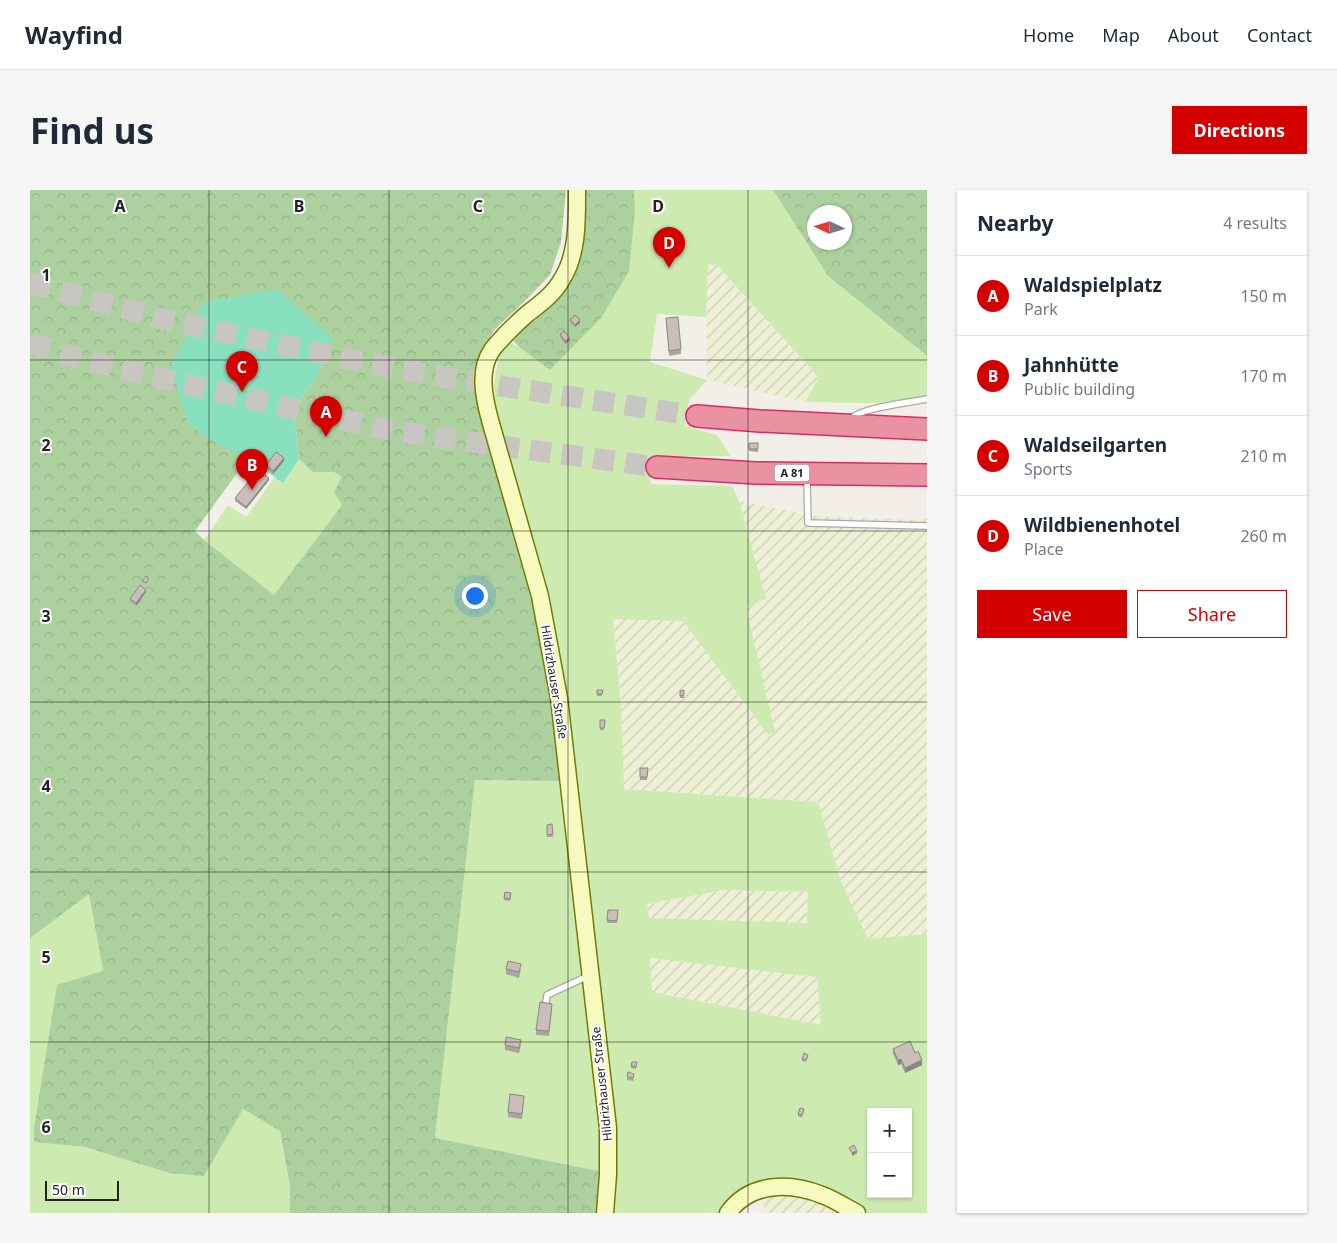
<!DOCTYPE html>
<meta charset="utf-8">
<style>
body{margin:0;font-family:"Noto Sans",sans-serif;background:#f6f6f7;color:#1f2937}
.controls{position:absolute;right:15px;bottom:15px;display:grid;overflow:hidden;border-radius:0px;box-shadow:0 1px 4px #0004}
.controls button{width:45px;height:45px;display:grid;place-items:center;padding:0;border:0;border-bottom:1px solid #e0e1e3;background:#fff;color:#1f2937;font:25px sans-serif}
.compass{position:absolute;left:777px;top:15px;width:45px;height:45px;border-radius:50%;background:#fff;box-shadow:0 1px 4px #0004;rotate:274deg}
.scale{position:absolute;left:15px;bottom:12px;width:74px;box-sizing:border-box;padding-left:5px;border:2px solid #222;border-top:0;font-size:14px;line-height:18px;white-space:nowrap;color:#222;-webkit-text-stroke:4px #fff;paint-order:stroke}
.you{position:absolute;left:444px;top:405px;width:18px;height:18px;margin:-12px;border:4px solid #fff;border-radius:50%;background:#1a73e8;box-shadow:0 0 0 8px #1a73e833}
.badge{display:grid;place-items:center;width:32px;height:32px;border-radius:50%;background:#d40000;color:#fff;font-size:16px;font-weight:700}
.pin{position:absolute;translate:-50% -41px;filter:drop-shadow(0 1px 2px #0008)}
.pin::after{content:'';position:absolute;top:26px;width:18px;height:15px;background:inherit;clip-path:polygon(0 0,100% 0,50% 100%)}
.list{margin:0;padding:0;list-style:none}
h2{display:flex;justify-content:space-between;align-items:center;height:65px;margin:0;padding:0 20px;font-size:21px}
h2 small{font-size:16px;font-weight:400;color:#747a83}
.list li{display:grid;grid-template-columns:32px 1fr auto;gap:15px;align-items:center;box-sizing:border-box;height:80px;padding:0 20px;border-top:1px solid #e0e1e3}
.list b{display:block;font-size:19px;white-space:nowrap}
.list p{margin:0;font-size:16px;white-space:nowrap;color:#747a83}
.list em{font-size:16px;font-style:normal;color:#747a83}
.actions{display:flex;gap:10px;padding:15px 20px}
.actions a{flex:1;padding:11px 0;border:1px solid #d40000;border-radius:0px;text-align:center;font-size:18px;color:#d40000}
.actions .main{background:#d40000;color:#fff}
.map{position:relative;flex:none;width:897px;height:1023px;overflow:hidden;border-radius:0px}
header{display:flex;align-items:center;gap:30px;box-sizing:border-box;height:70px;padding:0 25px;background:#fff;border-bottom:1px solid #e0e1e3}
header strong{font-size:24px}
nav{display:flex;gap:28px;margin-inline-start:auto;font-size:18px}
.intro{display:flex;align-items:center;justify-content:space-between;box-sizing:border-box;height:120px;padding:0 30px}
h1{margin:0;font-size:35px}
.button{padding:12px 22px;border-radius:0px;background:#d40000;color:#fff;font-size:18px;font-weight:700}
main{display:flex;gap:30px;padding:0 30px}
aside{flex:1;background:#fff;border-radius:0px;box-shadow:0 1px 4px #0004}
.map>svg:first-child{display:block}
.farmland{fill:url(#farmland-furrows)}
.grass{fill:#cdebb0;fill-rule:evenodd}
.forest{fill:url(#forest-crowns);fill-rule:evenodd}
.pitch{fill:#88e0be}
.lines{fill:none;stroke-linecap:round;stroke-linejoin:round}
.highway-tunnel{stroke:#c8c6c1;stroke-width:21;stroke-dasharray:21 11;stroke-linecap:butt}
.lane-casing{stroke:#a9a9a9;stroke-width:8}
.secondary-casing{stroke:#707d05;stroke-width:19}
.highway-casing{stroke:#dc2a67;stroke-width:24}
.lane{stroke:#fff;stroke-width:5.5}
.secondary{stroke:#f7fabf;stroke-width:16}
.highway{stroke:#e892a2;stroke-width:21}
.wall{fill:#aba49e}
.shaded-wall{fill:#8b8681}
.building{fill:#c7bfb8;stroke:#8b8681}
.grid{fill:none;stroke:#222;stroke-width:1;stroke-opacity:0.55}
.labels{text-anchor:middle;stroke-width:4;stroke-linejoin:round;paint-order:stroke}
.shield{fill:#fff;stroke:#646464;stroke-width:1}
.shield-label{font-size:11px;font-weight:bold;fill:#222}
.street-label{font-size:12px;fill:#222;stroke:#fff}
.grid-label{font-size:16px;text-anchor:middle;font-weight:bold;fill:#222;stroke:#fff;stroke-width:4;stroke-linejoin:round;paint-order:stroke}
</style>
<header>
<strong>Wayfind</strong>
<nav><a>Home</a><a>Map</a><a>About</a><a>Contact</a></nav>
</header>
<div class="intro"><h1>Find us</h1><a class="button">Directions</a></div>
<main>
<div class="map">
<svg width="897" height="1023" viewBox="0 0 897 1023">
<defs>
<pattern id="farmland-furrows" width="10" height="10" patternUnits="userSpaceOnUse" patternTransform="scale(1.25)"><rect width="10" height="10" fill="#eef0d5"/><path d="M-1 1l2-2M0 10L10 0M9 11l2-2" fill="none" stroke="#ccceb7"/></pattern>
<pattern id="forest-crowns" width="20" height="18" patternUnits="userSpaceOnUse" patternTransform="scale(1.25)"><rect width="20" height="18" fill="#add19e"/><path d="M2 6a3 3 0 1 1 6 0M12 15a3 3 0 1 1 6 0" fill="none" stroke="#95b388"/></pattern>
</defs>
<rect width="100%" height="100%" fill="#f2efe9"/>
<path class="farmland" d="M677,74L687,75L789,188L775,212L677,190L676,127Z
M709,311L786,326L885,330L897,329V744L838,749L811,692L788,612L593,599L591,517L583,428L653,431L738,544L744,542L716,416L735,408Z
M694,700L778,702L777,733L619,729L617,714Z
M620,767L787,787L791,835L622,802Z
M756,1002L777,1009L808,1023H736L732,1009Z"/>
<path class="grass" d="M604,0H743L798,86L897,166V214L775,212L789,188L687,75L678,74L676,127L627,124L620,172L677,190L659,210L655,236L687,245L701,266L619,267L621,294L702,296L709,311L736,409L716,417L745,542L738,544L653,431L583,429L591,517L594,599L788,612L811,692L838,749L897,744V1023H808L777,1009L756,1002L719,1013L708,1023H582L584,985L497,333L466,223L464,193L469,166L478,152L489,157L520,179L605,21ZM694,700L778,702L777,733L619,728L617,714ZM620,768L787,787L791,835L622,802ZM841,922H878V1004H841Z
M269,269L283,282H304L312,287V315L244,405L174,350L198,315L216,327L245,287L253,292Z
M445,590L533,591L570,929L569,981L405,948Z
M59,703L73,781L26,954L55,957L139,983L213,919L250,941L260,997V1023H0V748Z"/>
<path class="forest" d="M0,0H536L531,52L520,85L499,107L465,139L449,167L445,188V201L511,441L533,591L445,590L405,948L569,981L567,1023H260V997L250,941L213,919L174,986L139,983L55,957L4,952V938L27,795L73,781L59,704L0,748ZM287,188L264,217L269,269L283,282H304L312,287L304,302L312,315L244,405L174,350L165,341L218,268Z
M552,0H604L605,21L599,81L571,128L520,180L489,157L481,148L524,106Z
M743,0H897V166L798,86ZM784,22H814V52H784Z"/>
<path class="pitch" d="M247,99L303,149L287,188L264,217L269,269L253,293L218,268L193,257L158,235L141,176L174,112Z"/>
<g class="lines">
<path class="highway-tunnel" d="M0,93L140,131L338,173L419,188L667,226
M0,153L39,166L99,181L343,237L412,248L627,277"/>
<defs>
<path id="lane" d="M820,229C833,217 878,213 897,209
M777,288L778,333L897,336
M516,813L517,805L558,786"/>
<path id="secondary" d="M547,0C547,29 548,64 532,89C524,104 510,114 497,124C489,131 482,138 475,145C471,150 466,154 462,160C448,180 454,208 460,230L510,406L529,508L578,938V985L575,1023
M698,1023C720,992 760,992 792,1005C804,1009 815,1017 827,1023"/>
<path id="highway" d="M667,226L730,231L897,239
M627,277L726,283L897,285"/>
</defs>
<use href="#lane" class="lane-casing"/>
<use href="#secondary" class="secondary-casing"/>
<use href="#highway" class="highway-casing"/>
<use href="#lane" class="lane"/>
<use href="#secondary" class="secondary"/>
<use href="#highway" class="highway"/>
</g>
<path class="wall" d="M636,128L651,159V164L639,166Z
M540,130L550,133L545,137L540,132Z
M530,144L540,150L535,154L530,147Z
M719,253H728V262L719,261Z
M254,271L243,284L236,277V275Z
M239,290L216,319L205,311V308Z
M116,402L106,416L100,411V409Z
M567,500H573L572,506H567Z
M650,501L654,505V508H650Z
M570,530H575L574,540H570Z
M610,578H618L617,590H610Z
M522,634L523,647H517V635Z
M481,706L480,711L474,710V708Z
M578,720H588L587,733H577Z
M476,779H491L489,788L476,784Z
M522,819L519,846L506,845V840Z
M475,855H491L489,863L475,860Z
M863,859L885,863L892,875L875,883L871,874L868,875L863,864Z
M778,867L776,872L772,871V869Z
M602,872H607L606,879L601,878Z
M604,886L603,891L597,890V887Z
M494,911L492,929L478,927V922Z
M774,921L772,928L768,926V924Z"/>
<path class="shaded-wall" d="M550,130V133L545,137V135Z
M540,148V150L535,154V151Z
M254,268V271L243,284V281Z
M239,288V290L216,319V317Z
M116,400V402L106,416V413Z
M871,869V874L868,875V870Z
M892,870V875L875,883V878Z
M827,961V963L822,966V963Z"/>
<path class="building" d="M545,125L550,130L545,135L540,130Z
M648,127L651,159L639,161L636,128Z
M534,141L540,148L535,151L530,144Z
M719,253H728V259H719Z
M246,262L254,268L243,281L236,275Z
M228,280L239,288L216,317L205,308Z
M116,386L119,388L116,393L112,391Z
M110,395L116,400L106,413L100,409Z
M567,500H573L572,504H567Z
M654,500V505L650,506V501Z
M570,530H575L574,538H570Z
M610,578H618L617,587H610Z
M522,634L523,644L517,645V635Z
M475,702L481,703L480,709L474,708Z
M578,720H588L587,731L577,730Z
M478,771L491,774L489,782L476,779Z
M510,812L522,814L519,841L506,840Z
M476,847L491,850L489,858L475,855Z
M880,851L885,863L888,861L892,870L875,878L871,869L868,870L863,859Z
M774,863L778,865L776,870L772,869Z
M602,872H607L606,877L601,876Z
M598,882L604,884L603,888L597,887Z
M480,904L494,906L492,924L478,922Z
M770,918L774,919L772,925L768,924Z
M824,955L827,961L822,963L819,958Z"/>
<path class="grid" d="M179,0V1023M359,0V1023M538,0V1023M718,0V1023M0,170H897M0,341H897M0,512H897M0,682H897M0,852H897"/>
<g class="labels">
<rect class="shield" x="744.5" y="274.5" width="35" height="17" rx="4"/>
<g class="shield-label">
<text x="762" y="287">A 81</text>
</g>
<g class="street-label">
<text transform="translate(524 492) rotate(81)" y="4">Hildrizhauser Straße</text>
<text transform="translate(572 894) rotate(-96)" y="4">Hildrizhauser Straße</text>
</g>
</g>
<g class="grid-label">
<text x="90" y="22">A</text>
<text x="269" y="22">B</text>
<text x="448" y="22">C</text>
<text x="628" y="22">D</text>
<text x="16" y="91">1</text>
<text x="16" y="261">2</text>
<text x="16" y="432">3</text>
<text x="16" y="602">4</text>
<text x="16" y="773">5</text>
<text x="16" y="943">6</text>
</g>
</svg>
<div class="controls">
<button>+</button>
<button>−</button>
</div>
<svg class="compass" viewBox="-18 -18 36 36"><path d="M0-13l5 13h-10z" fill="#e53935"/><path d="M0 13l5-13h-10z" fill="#747a83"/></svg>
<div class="scale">50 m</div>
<div class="you"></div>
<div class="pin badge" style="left:296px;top:247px">A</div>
<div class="pin badge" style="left:222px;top:300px">B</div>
<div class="pin badge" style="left:212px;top:202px">C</div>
<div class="pin badge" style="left:639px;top:78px">D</div>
</div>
<aside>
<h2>Nearby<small>4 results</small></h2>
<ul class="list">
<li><span class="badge">A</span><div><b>Waldspielplatz</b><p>Park</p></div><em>150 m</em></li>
<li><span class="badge">B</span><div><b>Jahnhütte</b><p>Public building</p></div><em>170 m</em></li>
<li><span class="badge">C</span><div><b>Waldseilgarten</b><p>Sports</p></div><em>210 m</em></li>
<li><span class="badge">D</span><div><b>Wildbienenhotel</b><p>Place</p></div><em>260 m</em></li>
</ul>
<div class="actions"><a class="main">Save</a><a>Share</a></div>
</aside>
</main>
